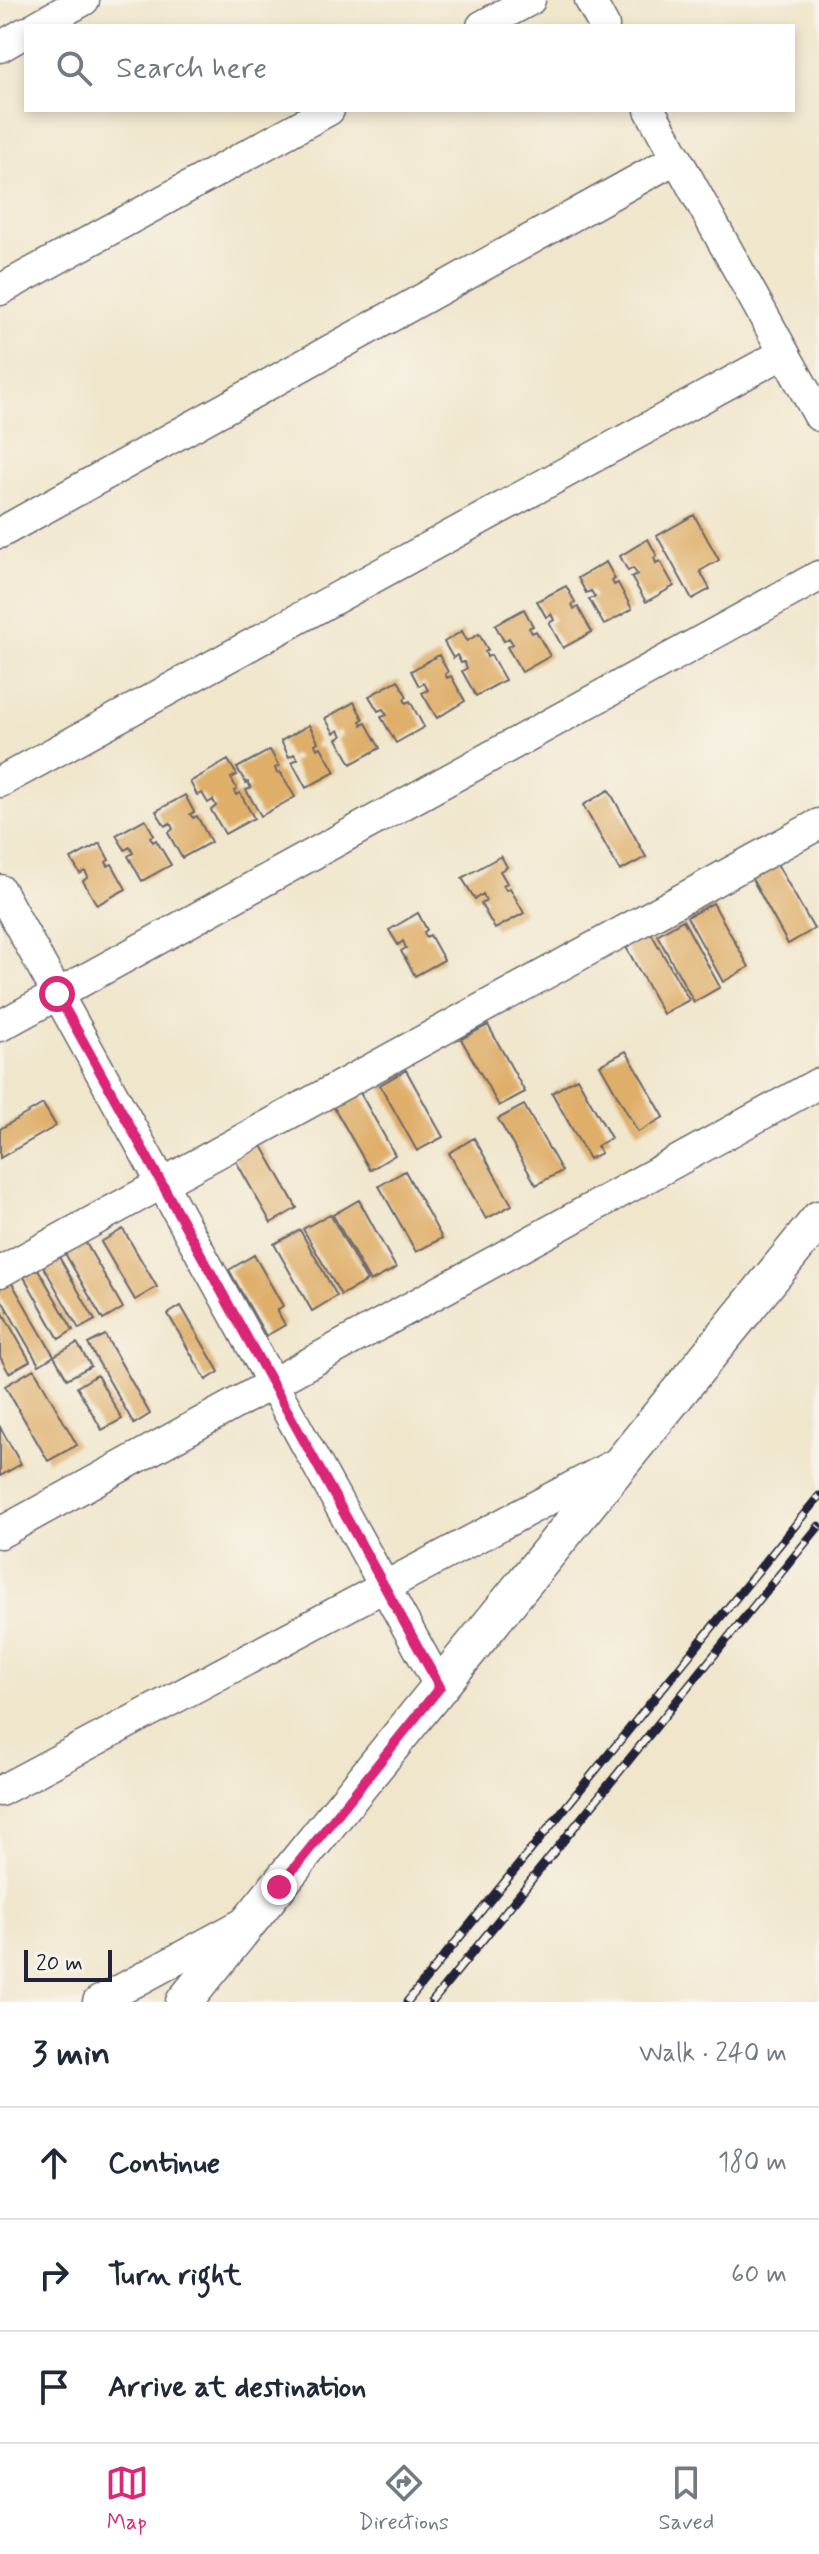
<!DOCTYPE html>
<meta charset="utf-8">
<style>
body{margin:0;font-family:Mynerve,sans-serif;background:#f6f6f7;color:#1f2937}
.scale{position:absolute;left:24px;bottom:20px;width:88px;box-sizing:border-box;padding-left:8px;border:4px solid #22223b;border-top:0;font-size:22px;line-height:28px;white-space:nowrap;color:#22223b;-webkit-text-stroke:6px #f7f3e8;paint-order:stroke}
.stop{position:absolute;width:24px;height:24px;margin:-18px;border:6px solid #db2777;border-radius:50%;background:#fff}
.stop.end{background:#db2777;border-color:#fff;box-shadow:0 2px 8px #0008}
.list{margin:0;padding:0;list-style:none}
h2{display:flex;justify-content:space-between;align-items:center;height:104px;margin:0;padding:0 32px;font-size:34px}
h2 small{font-size:26px;font-weight:400;color:#747a83}
.list li{display:grid;grid-template-columns:52px 1fr auto;gap:24px;align-items:center;box-sizing:border-box;height:112px;padding:0 32px;border-top:2px solid #e0e1e3}
.list b{display:block;font-size:30px;white-space:nowrap}
.list em{font-size:26px;font-style:normal;color:#747a83}
.icon{flex:none;width:44px;height:44px;fill:none;stroke:currentColor;stroke-width:2;stroke-linecap:round;stroke-linejoin:round}
.map{position:relative;flex:none;width:819px;height:2002px;overflow:hidden}
.search{position:absolute;background:#fff;box-shadow:0 4px 12px #0003;left:24px;right:24px;top:24px;height:88px;display:flex;align-items:center;gap:20px;box-sizing:border-box;padding:0 28px;border-radius:0px;color:#747a83;font-size:30px}
.sheet{height:440px;background:#fff}
nav{display:flex;justify-content:space-around;align-items:center;box-sizing:border-box;height:112px;border-top:2px solid #e0e1e3;background:#fff;font-size:22px;color:#747a83}
nav a{display:grid;justify-items:center;gap:4px}
nav .on{color:#db2777}
.map>svg:first-child{display:block}
.building{fill:#dfaf6b}
.lines{fill:none;stroke-linecap:round;stroke-linejoin:round}
.minor-casing{stroke:#6a676e;stroke-width:33}
.major-casing{stroke:#6a676e;stroke-width:39}
.minor{stroke:#fff;stroke-width:30}
.major{stroke:#fff;stroke-width:36}
.rail-casing{stroke:#22223b;stroke-width:9}
.rail{stroke:#f7f3e8;stroke-width:6;stroke-dasharray:18;stroke-linecap:butt}
.route{stroke:#db2777;stroke-width:10}
</style>
<div class="map">
<svg width="819" height="2002" viewBox="0 0 819 2002">
<rect width="100%" height="100%" fill="#f7f3e8"/>
<filter id="ink" filterUnits="userSpaceOnUse"><feTurbulence type="fractalNoise" baseFrequency=".0125" numOctaves="2"/><feDisplacementMap in="SourceGraphic" scale="16" xChannelSelector="R" yChannelSelector="G"/><feConvolveMatrix kernelMatrix="1 2 1 2 8 2 1 2 1" color-interpolation-filters="sRGB"/></filter>
<filter id="wash" filterUnits="userSpaceOnUse"><feTurbulence type="fractalNoise" baseFrequency=".006" numOctaves="4" result="noise"/><feDisplacementMap in="SourceGraphic" scale="32" xChannelSelector="R" yChannelSelector="G"/><feGaussianBlur stdDeviation="1.8" result="paint"/><feColorMatrix in="noise" values="0 0 0 0 0 0 0 0 0 0 0 0 0 0 0 0 0 1.4 0 .05"/><feComposite in="paint" operator="in"/></filter>
<g filter="url(#wash)">
<rect width="100%" height="100%" fill="#f0e6cc"/>
<g id="blocks">
<path class="building" d="M694,515L719,560L700,571L710,589L692,599L657,536Z
M648,539L657,556L654,558L656,563L660,561L674,586L646,602L631,577L637,574L633,568L628,571L620,556Z
M606,562L615,579L612,581L614,585L618,583L632,609L604,625L589,599L595,597L591,591L586,593L578,578Z
M566,586L575,602L572,604L574,609L578,607L592,632L563,648L549,623L554,620L551,614L546,617L537,601Z
M524,609L533,626L529,628L532,633L536,631L550,656L522,672L507,647L513,644L509,638L504,641L495,625Z
M462,631L467,641L479,634L488,650L485,652L487,657L491,655L505,680L476,696L462,671L467,668L464,662L461,663L457,655L453,658L444,642Z
M439,655L448,672L445,674L447,678L451,676L465,701L437,718L422,693L428,690L424,683L419,686L411,671Z
M398,680L407,697L404,699L406,703L410,701L424,727L396,743L381,717L387,715L383,709L378,711L369,696Z
M354,702L363,719L360,721L362,725L366,723L380,748L351,764L337,739L342,736L339,730L334,733L325,718Z
M309,725L318,742L315,744L317,749L321,747L335,772L306,788L292,762L298,759L294,754L289,757L281,741Z
M270,750L279,766L275,768L277,773L280,772L295,797L261,816L246,790L251,788L248,782L246,783L237,768Z
M228,760L237,775L231,778L237,789L234,791L236,795L240,793L254,818L225,834L211,810L216,806L213,800L208,803L202,793L197,795L190,782Z
M609,790L646,857L620,871L583,805Z
M185,795L194,812L190,814L193,818L197,816L211,842L182,858L168,833L173,829L170,823L165,826L156,811Z
M145,819L154,835L150,837L153,842L156,840L171,865L142,881L128,856L133,853L130,847L125,850L116,835Z
M100,843L109,860L106,862L108,866L112,864L126,889L97,905L83,881L88,877L85,871L80,874L71,859Z
M501,856L507,867L500,871L507,883L503,885L506,890L510,888L524,913L495,929L481,904L486,901L483,894L475,899L462,878Z
M776,862L814,929L788,944L751,877Z
M713,903L749,967L723,982L687,917Z
M418,913L427,930L424,932L426,937L430,935L444,960L415,976L401,951L406,948L403,941L398,945L389,930Z
M683,920L720,987L694,1002L657,935Z
M651,933L689,1000L663,1014L626,947Z
M488,1025L525,1092L499,1106L461,1039Z
M626,1051L664,1117L638,1132L600,1065Z
M406,1070L443,1137L417,1151L380,1085Z
M577,1078L611,1138L597,1146L601,1153L589,1159L552,1093Z
M358,1089L395,1155L370,1170L332,1104Z
M43,1104L56,1126L0,1158V1129Z
M524,1105L562,1171L536,1185L498,1119Z
M474,1138L512,1205L486,1219L449,1153Z
M260,1142L297,1208L271,1223L233,1156Z
M405,1171L442,1238L416,1252L379,1186Z
M359,1200L396,1268L370,1282L333,1215Z
M330,1214L367,1281L341,1295L303,1229Z
M123,1229L157,1287L135,1300L101,1242Z
M300,1230L337,1296L312,1311L274,1244Z
M82,1236L123,1308L103,1320L62,1248Z
M58,1255L95,1320L79,1329L42,1264Z
M254,1255L283,1306L277,1310L285,1325L266,1336L229,1270Z
M38,1269L73,1330L59,1339L24,1277Z
M9,1278L54,1356L39,1365L0,1297V1284Z
M181,1306L219,1372L206,1380L168,1314Z
M0,1308L30,1361L9,1373L0,1357Z
M105,1335L150,1414L134,1424L88,1344Z
M77,1343L91,1366L67,1379L54,1356Z
M34,1369L77,1445L48,1461L5,1386Z
M97,1375L122,1419L102,1430L77,1387Z
M0,1427L21,1464L0,1476Z"/>
</g>
</g>
<g filter="url(#ink)">
<use href="#blocks" fill-opacity="0" stroke="#6a676e" stroke-width="2"/>
<g class="lines">
<defs>
<path id="minor" d="M590,0L604,26
M37,26L84,0
M482,26L530,0
M0,47L26,32
M650,110L819,416
M0,290L329,110
M0,533L677,158
M0,782L784,353
M0,890L440,1687
M0,1026L819,576
M0,1272L819,824
M0,1533L819,1083
M0,1791L619,1462
M98,2002L244,1923"/>
<path id="major" d="M184,2002L819,1219"/>
</defs>
<use href="#minor" class="minor-casing"/>
<use href="#major" class="major-casing"/>
<use href="#minor" class="minor"/>
<use href="#major" class="major"/>
<defs>
<path id="rail" d="M407,2002L819,1496
M432,2002L819,1526"/>
</defs>
<use href="#rail" class="rail-casing"/>
<use href="#rail" class="rail"/>
</g>
</g>
<g class="lines" filter="url(#ink)">
<path class="route" d="M57,994L440,1687L279,1887"/>
</g>
</svg>
<div class="scale">20 m</div>
<div class="stop" style="left:57px;top:994px"></div>
<div class="stop end" style="left:279px;top:1887px"></div>
<div class="search"><svg class="icon" aria-label="search" viewBox="0 0 24 24"><circle cx="10" cy="10" r="6"/><path d="M15 15l6 6"/></svg>Search here</div>
</div>
<section class="sheet">
<h2>3 min<small>Walk · 240 m</small></h2>
<ul class="list">
<li><svg class="icon" aria-label="ahead" viewBox="0 0 24 24"><path d="M12 20V5M6 11l6-6 6 6"/></svg><div><b>Continue</b></div><em>180 m</em></li>
<li><svg class="icon" aria-label="right" viewBox="0 0 24 24"><path d="M7 20v-9h11M14 6l5 5-5 5"/></svg><div><b>Turn right</b></div><em>60 m</em></li>
<li><svg class="icon" aria-label="arrive" viewBox="0 0 24 24"><path d="M6 21V4h12l-3 4 3 4H6"/></svg><div><b>Arrive at destination</b></div></li>
</ul>
</section>
<nav>
<a class="on"><svg class="icon" aria-label="map" viewBox="0 0 24 24"><path d="M3 6l6-2 6 2 6-2v14l-6 2-6-2-6 2zM9 4v14M15 6v14"/></svg>Map</a>
<a><svg class="icon" aria-label="directions" viewBox="0 0 24 24"><path d="M12 3l9 9-9 9-9-9zM9 14v-3h6M13 9l2 2-2 2"/></svg>Directions</a>
<a><svg class="icon" aria-label="saved" viewBox="0 0 24 24"><path d="M7 4h10v16l-5-4-5 4z"/></svg>Saved</a>
</nav>
